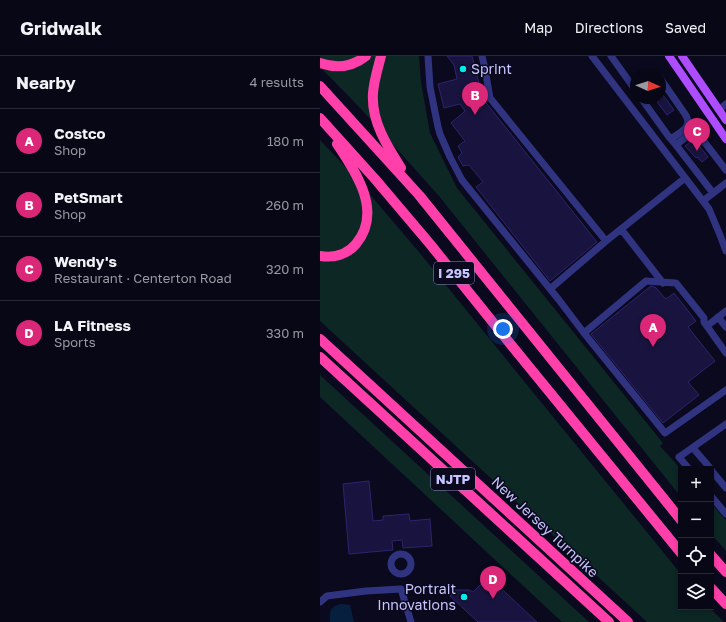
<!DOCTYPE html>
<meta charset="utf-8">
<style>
body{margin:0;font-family:"Golos Text",sans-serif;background:#11101f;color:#f1f3f6}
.controls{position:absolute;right:12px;bottom:12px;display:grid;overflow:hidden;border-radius:0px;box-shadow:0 2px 6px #0003}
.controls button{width:36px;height:36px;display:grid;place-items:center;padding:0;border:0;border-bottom:1px solid #292835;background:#080716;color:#f1f3f6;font:20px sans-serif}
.compass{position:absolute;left:310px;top:12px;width:36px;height:36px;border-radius:50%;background:#080716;box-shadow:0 2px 6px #0003;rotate:93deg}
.you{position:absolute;left:183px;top:273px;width:14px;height:14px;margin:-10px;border:3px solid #fff;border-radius:50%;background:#1a73e8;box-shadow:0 0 0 6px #1a73e833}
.badge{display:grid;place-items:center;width:26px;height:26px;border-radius:50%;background:#db2777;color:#fff;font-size:13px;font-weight:700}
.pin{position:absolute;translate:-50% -33px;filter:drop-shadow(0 1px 2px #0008)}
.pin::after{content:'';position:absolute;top:21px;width:14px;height:12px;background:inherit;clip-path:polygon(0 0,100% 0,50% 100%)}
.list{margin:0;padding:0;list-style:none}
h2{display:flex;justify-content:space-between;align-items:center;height:52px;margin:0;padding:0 16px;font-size:17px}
h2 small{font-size:13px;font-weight:400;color:#9899a1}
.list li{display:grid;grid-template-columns:26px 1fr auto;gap:12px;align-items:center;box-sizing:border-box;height:64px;padding:0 16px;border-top:1px solid #292835}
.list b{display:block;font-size:15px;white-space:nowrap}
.list p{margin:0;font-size:13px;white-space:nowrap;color:#9899a1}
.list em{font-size:13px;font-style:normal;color:#9899a1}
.icon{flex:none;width:22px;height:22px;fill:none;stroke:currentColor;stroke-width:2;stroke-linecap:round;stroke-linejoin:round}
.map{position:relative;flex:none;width:406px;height:566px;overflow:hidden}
header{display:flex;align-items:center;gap:24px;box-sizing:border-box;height:56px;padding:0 20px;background:#080716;border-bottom:1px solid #292835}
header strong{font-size:19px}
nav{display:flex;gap:22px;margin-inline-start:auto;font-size:14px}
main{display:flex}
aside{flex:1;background:#080716}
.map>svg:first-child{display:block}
.green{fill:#0c2724}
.water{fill:#061f3f}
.building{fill:#19143f;stroke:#2d246e}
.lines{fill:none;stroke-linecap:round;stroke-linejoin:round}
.minor{stroke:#303380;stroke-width:7}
.major{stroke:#ae4cff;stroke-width:8}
.highway{stroke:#ff40aa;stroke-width:10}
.poi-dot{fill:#00ebf0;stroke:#0b091d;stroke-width:1.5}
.labels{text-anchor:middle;stroke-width:3;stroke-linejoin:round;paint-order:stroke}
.shield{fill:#0b091d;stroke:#8f8dbb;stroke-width:1}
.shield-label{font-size:13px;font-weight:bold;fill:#c7c5ff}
.poi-label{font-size:14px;fill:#c7c5ff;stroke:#0b091d;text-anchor:start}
.street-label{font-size:14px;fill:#c7c5ff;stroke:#0b091d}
</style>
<header>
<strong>Gridwalk</strong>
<nav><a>Map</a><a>Directions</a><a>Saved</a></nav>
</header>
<main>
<aside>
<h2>Nearby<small>4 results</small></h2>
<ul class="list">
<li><span class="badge">A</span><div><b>Costco</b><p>Shop</p></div><em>180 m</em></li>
<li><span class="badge">B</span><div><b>PetSmart</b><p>Shop</p></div><em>260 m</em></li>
<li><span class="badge">C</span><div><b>Wendy's</b><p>Restaurant · Centerton Road</p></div><em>320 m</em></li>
<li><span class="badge">D</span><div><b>LA Fitness</b><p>Sports</p></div><em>330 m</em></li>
</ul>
</aside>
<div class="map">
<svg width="406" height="566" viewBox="0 0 406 566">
<rect width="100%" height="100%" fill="#0b091d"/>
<path class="green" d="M0,0H99L101,26L110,77L137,132L343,387L340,390L361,413V441L118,139L41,53L0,11Z
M0,84L36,122L99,196L361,518V551H389L404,566H327L0,265Z
M0,319L269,566H242L0,341Z
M391,447L406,464V495L391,478Z"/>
<path class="water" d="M21,548L30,549L34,566H10C9,556 10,550 21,548Z"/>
<path class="building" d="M127,0H152L163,43L277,186L230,225L156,131L163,126L149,109L143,110L138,101L142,97L138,90L145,85L131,67L145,55L140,48L124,52L118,28L137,23L134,9Z
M340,35L354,54L347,59L334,42H340Z
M370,86L373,88L376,86L388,101L382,106L377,101L376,102L365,90Z
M331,230L335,231L346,243L354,237L376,265L368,271L395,305L368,326L379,339L343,367L271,278Z
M49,425L53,465L63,464V460L89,458L90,465L110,463L112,490L83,492L82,484L72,485L73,494L29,498L23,428Z
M172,524L217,566H158L130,540L135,534H149L153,536L161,528L164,531Z"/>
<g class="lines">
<path class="minor" d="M108,0L110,31L118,71L120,78L130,101L142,124L239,244L264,277L345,377L406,334
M162,0L165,13L170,42L286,185
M272,0L389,153L400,179L406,195
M291,0L316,35
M340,22L365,58C374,71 360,76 351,83
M321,42L349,81L356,89L393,137
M399,54L406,48
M356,89C364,83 370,76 379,79L406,114
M383,145L406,127
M301,173L343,227
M230,233L286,185L365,122
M398,261L406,271
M387,270L406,255
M264,277L326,225L356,227L384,262V266L406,297
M373,392L391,413
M369,413L359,401L406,368
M391,414L406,432
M391,440L406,458
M71 508a10 10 0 1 1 20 0a10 10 0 1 1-20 0Z
M0,546L7,540L46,535L81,533L91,566"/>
<path class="major" d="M349,0L406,83
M362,0L406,64"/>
<path class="highway" d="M61,0C58,12 54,24 53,37C51,65 67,90 81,112
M0,7C17,13 32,11 46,0
M0,30L99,139L361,464
M0,62L55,123L110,188L192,290L361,497
M0,200C13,202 27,199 36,188C63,156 36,116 17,88
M0,283L308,566
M0,301L289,566
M391,499L406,516
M391,532L406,548"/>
</g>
<g class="poi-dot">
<circle cx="143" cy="13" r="4"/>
<circle cx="144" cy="541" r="4"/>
</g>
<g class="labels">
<g class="shield">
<rect x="114" y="206" width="40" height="22" rx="3"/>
<rect x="111" y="412" width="44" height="22" rx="3"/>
</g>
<g class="shield-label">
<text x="134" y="222">I 295</text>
<text x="133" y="428">NJTP</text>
</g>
<g class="poi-label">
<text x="151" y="18">Sprint</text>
<text x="136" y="538" text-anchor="end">Portrait<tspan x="136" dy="16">Innovations</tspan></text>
</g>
<g class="street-label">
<text transform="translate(225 471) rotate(43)" y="5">New Jersey Turnpike</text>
</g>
</g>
</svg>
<div class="controls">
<button>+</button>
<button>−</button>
<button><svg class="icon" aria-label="locate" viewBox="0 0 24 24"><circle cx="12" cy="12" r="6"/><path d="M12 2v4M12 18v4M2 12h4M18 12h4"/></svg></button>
<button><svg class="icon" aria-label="layers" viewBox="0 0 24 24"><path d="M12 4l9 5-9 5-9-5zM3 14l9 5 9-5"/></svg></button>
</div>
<svg class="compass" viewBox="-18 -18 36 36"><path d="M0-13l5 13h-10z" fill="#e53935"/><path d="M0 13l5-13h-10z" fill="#9899a1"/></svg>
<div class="you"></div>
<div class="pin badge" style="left:333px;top:291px">A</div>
<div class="pin badge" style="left:155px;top:59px">B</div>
<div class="pin badge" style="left:377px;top:95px">C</div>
<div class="pin badge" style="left:173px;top:543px">D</div>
</div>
</main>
